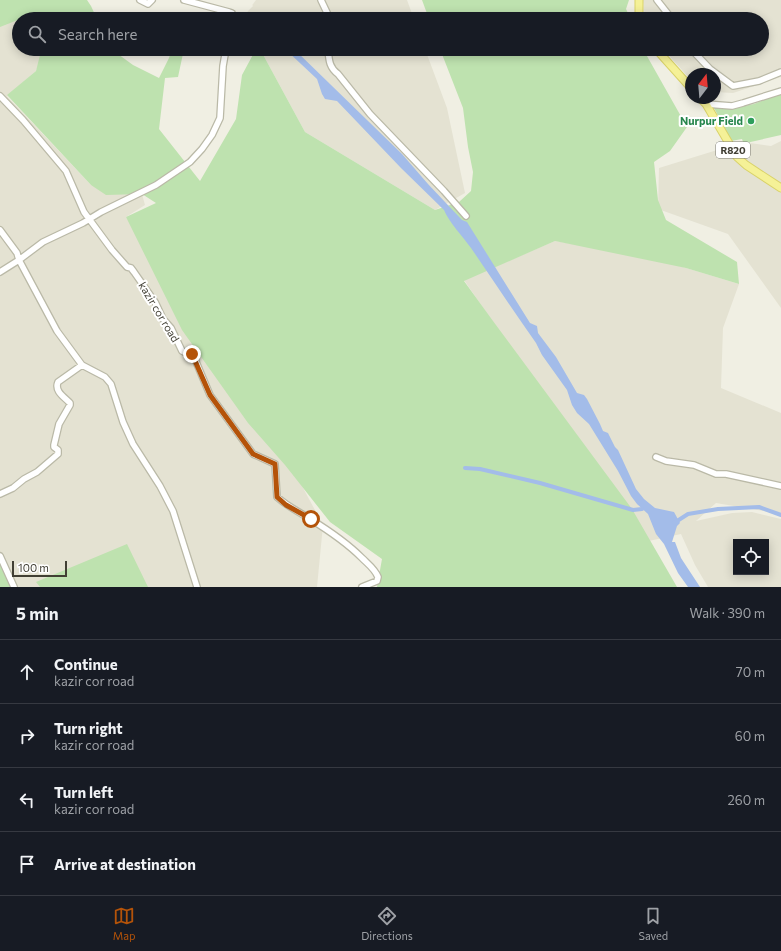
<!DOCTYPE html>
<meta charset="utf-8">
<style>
body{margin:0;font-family:Commissioner,sans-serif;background:#20242c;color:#f1f3f6}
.controls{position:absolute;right:12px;bottom:12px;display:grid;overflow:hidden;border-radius:0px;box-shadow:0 2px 10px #0003}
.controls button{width:36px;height:36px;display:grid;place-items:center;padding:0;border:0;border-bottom:1px solid #363941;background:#171b24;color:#f1f3f6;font:20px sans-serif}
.compass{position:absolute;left:685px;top:68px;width:36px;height:36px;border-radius:50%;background:#171b24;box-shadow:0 2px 10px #0003;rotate:16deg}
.scale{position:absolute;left:12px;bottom:10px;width:55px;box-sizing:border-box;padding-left:4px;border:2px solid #413f34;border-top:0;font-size:11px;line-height:14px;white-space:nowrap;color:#413f34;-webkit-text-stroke:3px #fff;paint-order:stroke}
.stop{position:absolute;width:12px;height:12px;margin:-9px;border:3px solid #b45309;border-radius:50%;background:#fff}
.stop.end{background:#b45309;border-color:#fff;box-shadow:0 1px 4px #0008}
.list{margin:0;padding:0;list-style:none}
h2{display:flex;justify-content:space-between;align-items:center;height:52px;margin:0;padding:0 16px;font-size:17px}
h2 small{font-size:13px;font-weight:400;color:#9ea1a6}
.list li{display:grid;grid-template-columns:26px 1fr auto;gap:12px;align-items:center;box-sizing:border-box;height:64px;padding:0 16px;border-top:1px solid #363941}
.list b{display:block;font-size:15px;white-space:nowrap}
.list p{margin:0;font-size:13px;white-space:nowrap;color:#9ea1a6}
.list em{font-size:13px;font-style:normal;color:#9ea1a6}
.icon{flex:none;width:22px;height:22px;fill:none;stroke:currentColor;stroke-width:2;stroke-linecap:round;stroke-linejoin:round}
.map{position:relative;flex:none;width:781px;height:587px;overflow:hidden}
.search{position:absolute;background:#171b24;box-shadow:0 2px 10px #0003;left:12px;right:12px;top:12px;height:44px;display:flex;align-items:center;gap:10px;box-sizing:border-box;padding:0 14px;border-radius:22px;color:#9ea1a6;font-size:15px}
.sheet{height:308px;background:#171b24}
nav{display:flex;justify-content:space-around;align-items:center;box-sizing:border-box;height:56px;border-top:1px solid #363941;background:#171b24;font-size:11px;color:#9ea1a6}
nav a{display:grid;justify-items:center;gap:2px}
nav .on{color:#b45309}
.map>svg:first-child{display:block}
.residential{fill:#e4e2d2;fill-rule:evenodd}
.green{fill:#bee2af}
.water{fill:#a3bce9}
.pier{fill:#f0efe3}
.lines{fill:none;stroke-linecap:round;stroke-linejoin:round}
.canal{stroke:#a3bce9;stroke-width:4}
.minor-casing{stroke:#bab9a7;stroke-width:8}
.major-casing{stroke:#d9d269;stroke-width:9}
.minor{stroke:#fff;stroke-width:5.5}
.major{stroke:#f5f197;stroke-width:7}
.route{stroke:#b45309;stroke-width:5}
.leisure-dot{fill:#2e9e5b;stroke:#fff;stroke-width:1.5}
.labels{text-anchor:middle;stroke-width:4;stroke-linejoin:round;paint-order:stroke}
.shield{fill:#fff;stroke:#7a7971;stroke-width:1}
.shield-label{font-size:10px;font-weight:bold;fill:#413f34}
.leisure-label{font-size:11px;font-weight:bold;fill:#27864d;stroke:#fff;text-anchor:end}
.street-label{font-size:11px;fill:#413f34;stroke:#fff}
</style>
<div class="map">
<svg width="781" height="587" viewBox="0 0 781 587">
<rect width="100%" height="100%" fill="#f0efe3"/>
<path class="residential" d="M256,0H407L414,19H245L244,16Z
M643,0H781V77L733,93L715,92V74H691V80L663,49H762V19H645Z
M36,10L39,19H19V49H44L36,71L7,96L91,185L142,194L145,205L126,217L302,486L323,525L317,587H148L37,582L40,587H13L0,559V20Z
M260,49H425L447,108L465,193L435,210L305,132Z
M781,141V308L728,234L658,209L659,168L743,142L771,146Z
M555,241L650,257L739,284L723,328L721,388L781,413V514L716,503L696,521L732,513L752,512L781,519V587H708L695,565L681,534L644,542L464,280ZM736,542H766V572H736Z"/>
<path class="green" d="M0,0H87L91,6L97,19H32L33,14L0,27Z
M422,0H629L626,9L631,19H429Z
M31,49H111L133,65L159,78L169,58L172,49H184L178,77L165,78L159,129L200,181L236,119L242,75L256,49H260L305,132L435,210L459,202L471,191L473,172L468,147L463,108L440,49H643L687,127L670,151L654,162L658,200L666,220L737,262L739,284L686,268L555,241L464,281L493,321L632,509L677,587H377L382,559L330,522L285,465L248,423L182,330L126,217L156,203L142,194L106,195L91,185L7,95L36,71L40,55L32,56Z
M781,93V135L746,143L743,142L742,139L731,141L712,104L733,108L754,104Z
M127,544L148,587H40L36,582Z
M0,559L13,587H0Z"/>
<path class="water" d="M285,49H294L402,154L428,184L462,220L467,222L530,323L537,326L538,333L556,357L577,393L584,395L587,399L600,424L603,431L608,433L615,447L618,450L636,489L644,499L655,508L674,512L680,523L677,526L672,542H675L681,558L700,587H688L678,573L664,544L656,534L648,514L637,504L631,496L618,471L589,424L577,413L572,405L567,390L542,355L536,343C514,312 493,280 471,248C463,237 449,222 444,210L401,168L337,101L325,99L322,94L317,79Z"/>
<path class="pier" d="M243,0H248L253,6L246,13L239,5Z"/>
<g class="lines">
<path class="canal" d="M465,468L480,469L540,483L633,510L642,509
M674,523L688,514L718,509L759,507L781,515"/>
<defs>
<path id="minor" d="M140,0L148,4L152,0
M184,0L229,12L232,13L231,19
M321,0L330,19
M657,0L672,19
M328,49C329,60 329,67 338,74L370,114L444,191L466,216
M691,49L710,69L733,86L759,81L781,72
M0,96L23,120L66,171L84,212L112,250L127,267L131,268L134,272L155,302L163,319L171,328L182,351L186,353H189L194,357L210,395L253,454L275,464L277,497C288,507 298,511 310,519C328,530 347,543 362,558C368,564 375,569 378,577L377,581L362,587
M706,104L732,106L743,103L781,91
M0,230L17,253L19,260L43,242L83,223L101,212L156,185L190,162L202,149L212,135L220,118L223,66L226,49
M0,272L19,260L57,331L82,365L105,377L111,384L123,422L133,444L160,486L173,511L197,587
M656,457L666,461L694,465L716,474H726L781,486
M0,494L13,488L24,479L37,472L58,454V450L54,447V445L59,424L70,405V403C64,397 54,391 58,382L82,365
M0,556L14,587"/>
<path id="major" d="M639,0V19
M656,49L691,88
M700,98L706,104L737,157L746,165L781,188"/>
</defs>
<use href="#minor" class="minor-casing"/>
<use href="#major" class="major-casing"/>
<use href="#minor" class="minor"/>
<use href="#major" class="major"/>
</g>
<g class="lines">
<path class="route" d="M192,354L210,395L253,454L275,464L277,497L286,505L311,519"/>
</g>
<circle class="leisure-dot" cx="751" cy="121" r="4"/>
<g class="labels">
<rect class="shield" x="716" y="142" width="34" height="16" rx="3"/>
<g class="shield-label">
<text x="733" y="154">R820</text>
</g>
<g class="leisure-label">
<text x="743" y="125">Nurpur Field</text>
</g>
<g class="street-label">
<text transform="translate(159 312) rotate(59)" y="4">kazir cor road</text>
</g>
</g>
</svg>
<div class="controls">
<button><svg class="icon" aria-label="locate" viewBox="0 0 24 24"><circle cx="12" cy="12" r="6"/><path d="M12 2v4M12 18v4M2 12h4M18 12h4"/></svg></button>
</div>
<svg class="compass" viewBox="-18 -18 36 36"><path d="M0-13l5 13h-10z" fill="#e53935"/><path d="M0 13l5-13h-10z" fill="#9ea1a6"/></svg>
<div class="scale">100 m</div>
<div class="stop" style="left:311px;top:519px"></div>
<div class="stop end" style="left:192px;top:354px"></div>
<div class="search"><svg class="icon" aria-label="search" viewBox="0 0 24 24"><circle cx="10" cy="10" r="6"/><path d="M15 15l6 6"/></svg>Search here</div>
</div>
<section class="sheet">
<h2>5 min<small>Walk · 390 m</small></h2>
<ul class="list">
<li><svg class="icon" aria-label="ahead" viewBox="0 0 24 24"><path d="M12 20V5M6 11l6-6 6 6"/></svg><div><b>Continue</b><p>kazir cor road</p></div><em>70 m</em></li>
<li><svg class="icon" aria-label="right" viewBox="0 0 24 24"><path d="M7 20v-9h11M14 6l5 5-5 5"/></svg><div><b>Turn right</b><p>kazir cor road</p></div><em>60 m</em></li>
<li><svg class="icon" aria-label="left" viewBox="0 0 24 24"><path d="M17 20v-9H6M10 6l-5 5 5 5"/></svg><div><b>Turn left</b><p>kazir cor road</p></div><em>260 m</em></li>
<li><svg class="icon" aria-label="arrive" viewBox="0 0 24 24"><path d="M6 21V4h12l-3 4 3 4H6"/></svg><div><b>Arrive at destination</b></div></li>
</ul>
</section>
<nav>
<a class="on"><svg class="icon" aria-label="map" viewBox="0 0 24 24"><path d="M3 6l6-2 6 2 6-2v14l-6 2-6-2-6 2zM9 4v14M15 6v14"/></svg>Map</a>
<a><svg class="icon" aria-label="directions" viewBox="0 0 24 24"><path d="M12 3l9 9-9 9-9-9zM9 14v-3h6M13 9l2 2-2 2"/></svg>Directions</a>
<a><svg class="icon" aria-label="saved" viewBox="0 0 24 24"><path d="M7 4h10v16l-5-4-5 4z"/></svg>Saved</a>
</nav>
